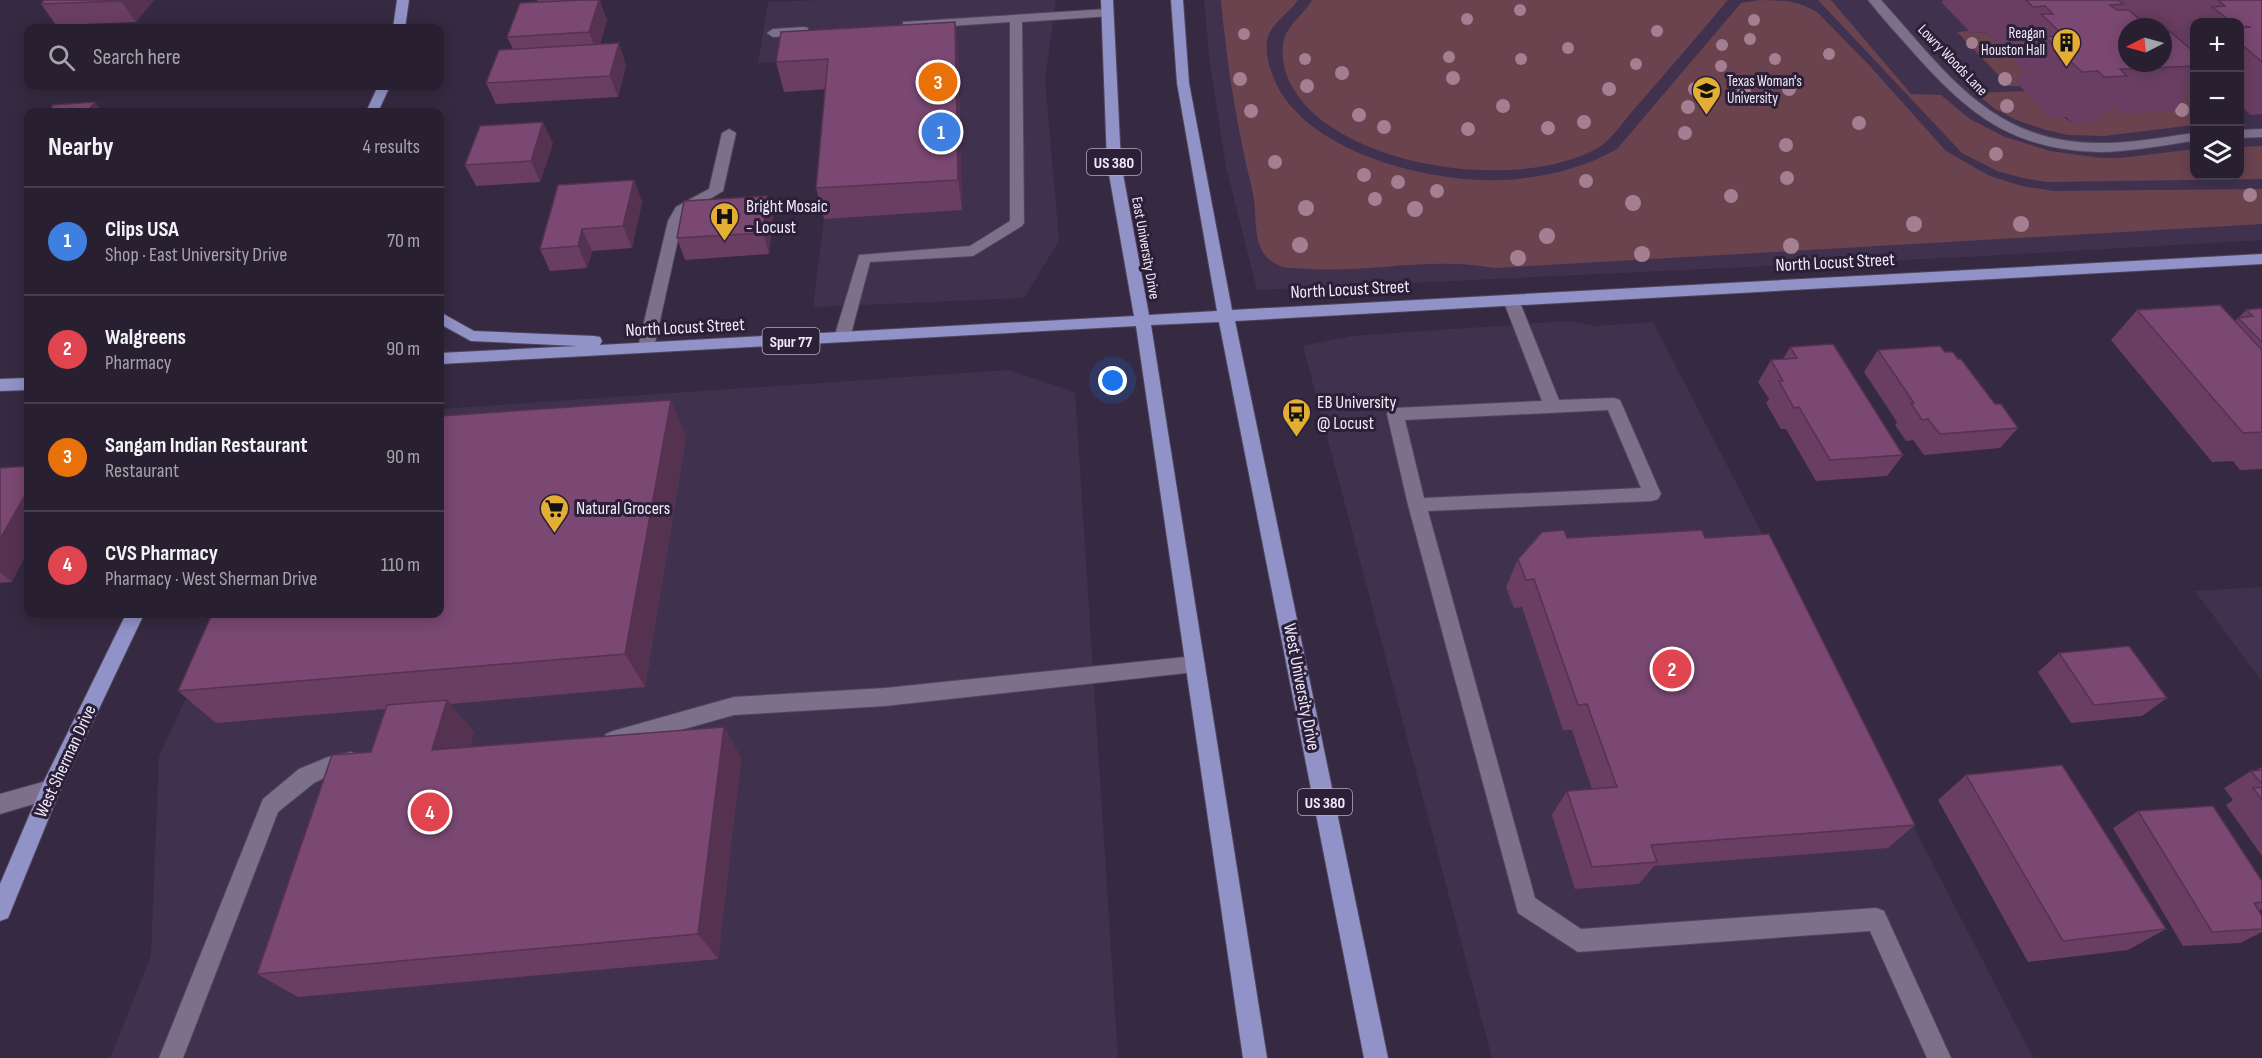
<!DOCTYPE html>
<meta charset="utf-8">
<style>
body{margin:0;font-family:"Sofia Sans Condensed",sans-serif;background:#302839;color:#f1f3f6}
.controls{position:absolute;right:18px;top:18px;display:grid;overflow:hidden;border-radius:12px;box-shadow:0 3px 15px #0003}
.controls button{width:54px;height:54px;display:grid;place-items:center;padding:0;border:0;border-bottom:2px solid #443e4d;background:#282031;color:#f1f3f6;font:30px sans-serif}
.compass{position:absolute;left:2118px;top:18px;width:54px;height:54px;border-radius:50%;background:#282031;box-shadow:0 3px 15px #0003;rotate:264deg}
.you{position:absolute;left:1113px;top:381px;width:21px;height:21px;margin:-15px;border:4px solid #fff;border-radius:50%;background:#1a73e8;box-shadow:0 0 0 9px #1a73e833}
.badge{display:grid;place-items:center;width:39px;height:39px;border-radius:50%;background:#1a73e8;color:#fff;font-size:20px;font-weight:700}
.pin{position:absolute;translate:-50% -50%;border:3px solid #fff;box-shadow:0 2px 6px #0006}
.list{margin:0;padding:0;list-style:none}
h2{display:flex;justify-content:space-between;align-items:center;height:78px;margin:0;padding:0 24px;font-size:26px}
h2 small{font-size:20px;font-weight:400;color:#a5a3ab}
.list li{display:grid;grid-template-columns:39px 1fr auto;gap:18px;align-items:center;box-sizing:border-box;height:108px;padding:0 24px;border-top:2px solid #443e4d}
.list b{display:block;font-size:22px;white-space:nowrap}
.list p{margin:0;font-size:20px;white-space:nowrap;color:#a5a3ab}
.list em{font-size:20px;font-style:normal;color:#a5a3ab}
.icon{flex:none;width:33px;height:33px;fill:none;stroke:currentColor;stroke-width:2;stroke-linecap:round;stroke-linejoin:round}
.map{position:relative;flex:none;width:2262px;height:1058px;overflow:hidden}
.search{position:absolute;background:#282031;box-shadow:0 3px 15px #0003;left:24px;top:24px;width:420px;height:66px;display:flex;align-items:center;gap:15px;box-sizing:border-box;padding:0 21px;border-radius:12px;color:#a5a3ab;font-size:22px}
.panel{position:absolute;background:#282031;box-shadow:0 3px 15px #0003;left:24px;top:108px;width:420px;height:510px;border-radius:12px}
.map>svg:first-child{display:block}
.built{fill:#40324f;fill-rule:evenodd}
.green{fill:#6b434f}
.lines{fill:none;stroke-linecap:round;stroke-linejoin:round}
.minor-casing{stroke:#50465a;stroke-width:2}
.major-casing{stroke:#50465a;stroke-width:2}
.minor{fill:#7c708b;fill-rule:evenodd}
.major{fill:#9192c8;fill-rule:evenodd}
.tree{fill:#a47e91}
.wall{fill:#693e62;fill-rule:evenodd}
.shaded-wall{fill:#553250}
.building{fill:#7a4872;stroke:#553250;stroke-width:1.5}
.labels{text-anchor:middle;stroke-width:6;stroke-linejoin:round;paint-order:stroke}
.far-poi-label{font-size:15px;fill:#f1eafa;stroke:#2b2037;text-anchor:end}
.far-street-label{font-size:15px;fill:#f1eafa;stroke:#2b2037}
.shield{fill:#2b2037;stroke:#b6adc0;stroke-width:1.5}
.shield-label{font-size:16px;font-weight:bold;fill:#f1eafa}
.poi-label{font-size:18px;fill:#f1eafa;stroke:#2b2037;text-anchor:start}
.street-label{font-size:18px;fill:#f1eafa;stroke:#2b2037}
</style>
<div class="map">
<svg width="2262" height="1058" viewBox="0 0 2262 1058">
<rect width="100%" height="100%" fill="#352a41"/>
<path class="built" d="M823,0H1056L1045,79L1059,241L1024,298L813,307L824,219L834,89L784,92L788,62L758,63L768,2Z
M1204,0H2262V240L1965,257L1257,290L1226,167L1210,64ZM2194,22H2240V176H2194ZM2127,27H2163V63H2127Z
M1569,321L1596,326L1653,322L2033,1058H1492L1303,346L1351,336Z
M1009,370L1075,392L1118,1058H110L151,956L159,756L225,614H440V409Z
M2262,587V681L2195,591Z"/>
<path class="green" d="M1221,0H1298C1290,12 1275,21 1269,34C1262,51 1272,77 1280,91C1319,156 1433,183 1504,180C1543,178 1584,168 1617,149L1741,3L1760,0L1787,1L1803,5L1817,12L1869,65L1946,151L1990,176L2022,186L2053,191L2262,189V224L1495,268C1481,266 1467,264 1454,264C1406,262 1359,272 1312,269C1301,268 1287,270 1276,264C1250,251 1258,216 1253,193C1237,128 1227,67 1221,0Z
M1312,0H1728C1698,36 1667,71 1636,107C1624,120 1612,140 1596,149C1519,190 1366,170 1306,106C1291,89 1280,68 1283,45C1284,27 1304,15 1312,0Z
M1818,0H1831L1911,94L1941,95L1970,119L2005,137L2050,151L2101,158H2121L2194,149V176H2240V147L2262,146V179L2046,182L2023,178L1997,171L1962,153Z
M1969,31L1971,33L1997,32L2025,59L2032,80L2020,86H2009L1957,32Z
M2194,83V125L2104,136L2068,135L2046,130L2019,121L1995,109L1979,96V93L2025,91L2072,123L2094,104Z"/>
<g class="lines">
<defs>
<path id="minor" d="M1868,0H1881C1947,73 1993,145 2103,143C2133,143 2164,137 2194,133V141C2163,145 2131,152 2099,152C2012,150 1968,114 1913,52C1898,35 1882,18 1868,0Z
M1107,9L1111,10V16L1022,22L1024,223L1022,226L973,256L870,262L850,338L848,342H836L834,338L859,255L970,246L1010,221V22L907,29L903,28V22Z
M804,27L808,28V34L773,37L767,33L773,29Z
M729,129L736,133L723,191L687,213L682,221L655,343L653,347H641L639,343L668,221L676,207L709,189L722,133Z
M2262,129V137L2240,138V130Z
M1511,295L1519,300L1559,400L1614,398L1620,400L1661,494L1658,499L1652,501L1428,511L1535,898L1581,929L1876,908L1884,911L1951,1058H1927L1870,931L1578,952L1518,913L1408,505L1387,414L1389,410L1395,408L1542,401L1503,300ZM1608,410L1641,488L1424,498L1405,420Z
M1195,656L1202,658L1205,664L1202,670L1195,672L885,706L734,715L613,749L606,746L603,740L606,734L613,731L734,697L885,688Z
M351,752L358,754L361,761L358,768L330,775L314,783L278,812L183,1058H159L263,799L299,769L328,757Z
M50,780L57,783L60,790L57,797L0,814V794Z"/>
<path id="major" d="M397,0H409L405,28H393Z
M1101,0H1113L1121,163L1149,315L1217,311L1177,83L1171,0H1183L1189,83L1232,310L2262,254V264L1235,321L1388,1058H1364L1219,322L1151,325L1267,1058H1243L1136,326L440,364V353L578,346L471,341L440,324V312L474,331L594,336L600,337L602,341L600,345L1134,316L1107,163Z
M378,86H390L378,112H366Z
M28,378V390L0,391V379Z
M126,614H144L59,793L8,918L0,921V884L43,783Z"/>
</defs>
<use href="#minor" class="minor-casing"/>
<use href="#major" class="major-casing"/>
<use href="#minor" class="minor"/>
<use href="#major" class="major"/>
</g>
<g class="tree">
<circle cx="1520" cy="10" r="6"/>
<circle cx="1467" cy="19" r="6"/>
<circle cx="1754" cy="20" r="6"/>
<circle cx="1657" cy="31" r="6"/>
<circle cx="1244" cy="34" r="6"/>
<circle cx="1750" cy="39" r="6"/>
<circle cx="1972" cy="43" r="6"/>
<circle cx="1722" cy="45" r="6"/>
<circle cx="1568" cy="48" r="6"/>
<circle cx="1829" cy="54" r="6"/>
<circle cx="1449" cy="57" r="6"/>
<circle cx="1305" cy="59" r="6"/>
<circle cx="1521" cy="59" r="6"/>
<circle cx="1775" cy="59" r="6"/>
<circle cx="1636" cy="64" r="6"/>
<circle cx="1721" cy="66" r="6"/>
<circle cx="1342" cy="73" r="7"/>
<circle cx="1453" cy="78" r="7"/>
<circle cx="1240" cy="79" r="7"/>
<circle cx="2005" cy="79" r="7"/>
<circle cx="1307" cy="86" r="7"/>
<circle cx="1609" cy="89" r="7"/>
<circle cx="1695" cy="89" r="7"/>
<circle cx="1789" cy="89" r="7"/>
<circle cx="1744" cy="92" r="7"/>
<circle cx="1503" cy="106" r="7"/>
<circle cx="2007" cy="106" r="7"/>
<circle cx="1688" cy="107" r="7"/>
<circle cx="2182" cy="110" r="7"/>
<circle cx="1251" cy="111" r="7"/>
<circle cx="1359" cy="115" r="7"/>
<circle cx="1584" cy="122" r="7"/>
<circle cx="1859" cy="123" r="7"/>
<circle cx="1384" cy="127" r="7"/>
<circle cx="1548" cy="128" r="7"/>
<circle cx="1468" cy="129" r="7"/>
<circle cx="1685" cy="133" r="7"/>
<circle cx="1786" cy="145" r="7"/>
<circle cx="1996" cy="154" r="7"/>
<circle cx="1275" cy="162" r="7"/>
<circle cx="1364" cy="175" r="7"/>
<circle cx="1787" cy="178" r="7"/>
<circle cx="1586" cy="181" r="7"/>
<circle cx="1398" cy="182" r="7"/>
<circle cx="1437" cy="191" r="7"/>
<circle cx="2250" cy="195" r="7"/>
<circle cx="1731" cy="196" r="7"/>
<circle cx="1375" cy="199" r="7"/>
<circle cx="1633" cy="203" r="8"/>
<circle cx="1306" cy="208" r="8"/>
<circle cx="1415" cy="209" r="8"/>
<circle cx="1914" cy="224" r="8"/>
<circle cx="2021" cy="224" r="8"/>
<circle cx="1547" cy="236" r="8"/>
<circle cx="1300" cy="245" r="8"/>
<circle cx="1791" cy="246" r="8"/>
<circle cx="1642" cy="254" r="8"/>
<circle cx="1518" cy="258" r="8"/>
</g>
<path class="wall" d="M44,0H154L136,22L56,25L41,4Z
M537,0H601L600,2L607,20L600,44L626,65L618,97L496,104L486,83L513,49L507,37L538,2Z
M1943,0H2262V114L2251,115L2243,108H2240V22H2194V84L2174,111L2120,114L2112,106L2105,114L2100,115L2095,122L2072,123L2066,117L2051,118L2016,82L2024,71L2013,60L2018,52H2006L1987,34L1988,32L1971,33L1942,3ZM2146,25H2151L2150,26L2151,27H2163V63H2127V27Z
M955,22L958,52L962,210L824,219L816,188L826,89L784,92L776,62Z
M553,143L540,182L476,186L465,165Z
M634,180L642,202L632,248L592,251L587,268L550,271L540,249Z
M767,196L773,218L769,254L685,260L677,238Z
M2262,308V469L2240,470L2233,461L2212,462L2111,340L2137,310L2235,321L2246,310Z
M1790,347L1903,455L1887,476L1816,481L1786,429H1781L1766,403L1769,399L1758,382L1771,360L1783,359Z
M1878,350L1945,352L2018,428L2000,448L1924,455L1913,440L1906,441L1895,425L1897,422L1864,372Z
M686,436L645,687L450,704L474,732L470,747L724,727L741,758L718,959L298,997L257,974L371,752L385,709L216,723L178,691Z
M0,468L12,582L0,583Z
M1567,538H1705L1915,825L1888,848L1654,866L1639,884L1575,889L1552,815L1567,791L1592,789L1572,730H1563L1522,607L1514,608L1506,587L1518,559Z
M2059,653L2167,698L2142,716L2071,723L2038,672Z
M2262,767V856L2226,805L2233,800L2224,788L2251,771L2256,770Z
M1966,775L2166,929L2128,950L2028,962L1938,800Z
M2138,811L2262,881V909L2259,911L2262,916V932L2240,943L2183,946L2113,828Z"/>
<path class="shaded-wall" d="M123,0H154L136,22L121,1Z
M597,0H601L600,2L607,20L597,53L589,32Z
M955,22L958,52L962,210L958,180Z
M619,43L626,65L618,97L610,76Z
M95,102L102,112H87Z
M543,122L553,143L540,182L531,161Z
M634,180L642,202L632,248L623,226Z
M767,196L773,218L769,254L763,233Z
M582,229L592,251L587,268L578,246Z
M671,400L686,436L645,687L625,654Z
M28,490V551L12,582L0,572V539Z
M447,700L474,732L461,781L432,750Z
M724,727L741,758L718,959L698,934Z"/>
<path class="building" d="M44,0H123L121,1L41,4Z
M582,0H599L589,32L507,37L520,3Z
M2026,0H2118L2123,4L2110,5L2117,10H2129L2148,27H2127V63H2132L2138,69H2120L2127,76L2104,77L2098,71L2082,72L2045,37L2074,34H2062L2041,14H2053L2045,6L2033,7Z
M2218,0H2262V62L2240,43V28L2251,27L2240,26V22H2232L2212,7L2225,6Z
M955,22L958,180L816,188L828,59L776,62L781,32Z
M2163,31H2169L2194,52V66L2153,68L2148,63H2163Z
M619,43L610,76L486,83L499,50Z
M95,102L87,112H48L53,105Z
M543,122L531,161L465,165L480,126Z
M634,180L623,226L582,229L578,246L540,249L558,185Z
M767,196L763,233L677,238L684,201Z
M2220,305L2262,350V432L2243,433L2137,310Z
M2262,308V342L2238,318L2253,316L2246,310Z
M1833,344L1903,455L1830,460L1799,407L1794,408L1779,381H1783L1771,360L1797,358L1790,347Z
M1940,346L1945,352H1953L1958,359H1961L1995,404H2001L2018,428L1940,434L1928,419L1922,420L1911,403H1914L1878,350Z
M671,400L625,654L178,691L212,614H440V416Z
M28,466V490L0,539V468Z
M1564,530L1567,538L1702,530L1705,538L1769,534L1915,825L1651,845L1657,862L1592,867L1567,791L1617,787L1587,704L1578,705L1534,579L1526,580L1518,559L1542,532Z
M2129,646L2167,698L2094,705L2059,653Z
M447,700L432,750L724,727L698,934L257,974L332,755L371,752L387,705Z
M2062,765L2166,929L2063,941L1966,775Z
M2262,770V784L2251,771Z
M2262,787V800L2253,788Z
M2213,806L2262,881V902L2254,903L2262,916V929L2212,932L2138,811Z"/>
<defs>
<symbol id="building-pin" viewBox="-11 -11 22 30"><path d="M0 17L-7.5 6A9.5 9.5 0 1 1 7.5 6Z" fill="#e4ae35" stroke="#2b2037"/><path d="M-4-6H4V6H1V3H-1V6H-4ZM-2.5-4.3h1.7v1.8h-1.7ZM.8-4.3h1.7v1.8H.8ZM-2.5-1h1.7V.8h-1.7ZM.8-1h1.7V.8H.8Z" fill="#111"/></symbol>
<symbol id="university-pin" viewBox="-11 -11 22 30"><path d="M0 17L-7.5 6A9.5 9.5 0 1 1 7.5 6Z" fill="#e4ae35" stroke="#2b2037"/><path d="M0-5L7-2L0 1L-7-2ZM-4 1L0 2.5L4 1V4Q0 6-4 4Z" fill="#111"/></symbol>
<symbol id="hospital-pin" viewBox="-11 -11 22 30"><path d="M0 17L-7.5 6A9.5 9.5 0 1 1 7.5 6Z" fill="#e4ae35" stroke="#2b2037"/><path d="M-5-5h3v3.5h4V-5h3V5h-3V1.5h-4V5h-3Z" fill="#111"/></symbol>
<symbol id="bus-pin" viewBox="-11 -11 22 30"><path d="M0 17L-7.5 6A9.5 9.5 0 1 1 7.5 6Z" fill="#e4ae35" stroke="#2b2037"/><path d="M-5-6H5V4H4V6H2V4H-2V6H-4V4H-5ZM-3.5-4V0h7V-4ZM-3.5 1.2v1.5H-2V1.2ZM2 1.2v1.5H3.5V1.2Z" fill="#111"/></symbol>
<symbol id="supermarket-pin" viewBox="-11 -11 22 30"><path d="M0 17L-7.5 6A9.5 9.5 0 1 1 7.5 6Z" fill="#e4ae35" stroke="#2b2037"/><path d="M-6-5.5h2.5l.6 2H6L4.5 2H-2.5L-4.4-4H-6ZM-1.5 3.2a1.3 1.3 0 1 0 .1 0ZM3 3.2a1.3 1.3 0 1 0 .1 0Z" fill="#111"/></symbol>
</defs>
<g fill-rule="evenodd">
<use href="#building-pin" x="2050" y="26" width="33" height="45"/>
<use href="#university-pin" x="1690" y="74" width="33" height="45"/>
<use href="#hospital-pin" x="708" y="200" width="33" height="45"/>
<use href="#bus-pin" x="1280" y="396" width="33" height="45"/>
<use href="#supermarket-pin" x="538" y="492" width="33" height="45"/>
</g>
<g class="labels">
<g class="far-poi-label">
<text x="2045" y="38">Reagan<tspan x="2045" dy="17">Houston Hall</tspan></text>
<text x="1727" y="86" text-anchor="start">Texas Woman's<tspan x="1727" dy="17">University</tspan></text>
</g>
<g class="far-street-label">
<text transform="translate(1953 60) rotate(46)" y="5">Lowry Woods Lane</text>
<text transform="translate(1146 248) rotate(80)" y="5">East University Drive</text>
</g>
<g class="shield">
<rect x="1087" y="149" width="54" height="26" rx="4.5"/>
<rect x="762.5" y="328" width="57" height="26" rx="4.5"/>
<rect x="1298" y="789" width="54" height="26" rx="4.5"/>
</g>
<g class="shield-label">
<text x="1114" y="168">US 380</text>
<text x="791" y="347">Spur 77</text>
<text x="1325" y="808">US 380</text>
</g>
<g class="poi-label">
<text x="746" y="212">Bright Mosaic<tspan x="746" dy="21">- Locust</tspan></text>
<text x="1317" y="408">EB University<tspan x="1317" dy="21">@ Locust</tspan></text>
<text x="576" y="514">Natural Grocers</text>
</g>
<g class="street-label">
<text transform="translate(1835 262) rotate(-3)" y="6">North Locust Street</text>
<text transform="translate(1350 289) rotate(-3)" y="6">North Locust Street</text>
<text transform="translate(685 327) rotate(-3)" y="6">North Locust Street</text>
<text transform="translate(1302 687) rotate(79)" y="6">West University Drive</text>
<text transform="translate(65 761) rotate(-65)" y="6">West Sherman Drive</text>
</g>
</g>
</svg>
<div class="controls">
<button>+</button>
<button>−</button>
<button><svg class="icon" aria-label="layers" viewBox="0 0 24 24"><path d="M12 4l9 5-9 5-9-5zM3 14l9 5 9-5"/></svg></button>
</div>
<svg class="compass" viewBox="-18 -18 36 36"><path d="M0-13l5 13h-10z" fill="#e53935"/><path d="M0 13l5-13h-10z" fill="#a5a3ab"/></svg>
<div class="you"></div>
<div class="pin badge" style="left:941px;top:132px;background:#3f7fe0">1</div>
<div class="pin badge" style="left:1672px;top:669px;background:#e0444e">2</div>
<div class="pin badge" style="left:938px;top:82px;background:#e8710a">3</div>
<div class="pin badge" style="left:430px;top:812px;background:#e0444e">4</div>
<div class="search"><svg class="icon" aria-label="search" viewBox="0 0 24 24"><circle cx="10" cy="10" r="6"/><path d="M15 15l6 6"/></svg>Search here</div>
<section class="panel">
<h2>Nearby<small>4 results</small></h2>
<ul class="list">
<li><span class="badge" style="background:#3f7fe0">1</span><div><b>Clips USA</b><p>Shop · East University Drive</p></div><em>70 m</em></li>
<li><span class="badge" style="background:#e0444e">2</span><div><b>Walgreens</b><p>Pharmacy</p></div><em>90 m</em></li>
<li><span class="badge" style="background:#e8710a">3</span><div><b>Sangam Indian Restaurant</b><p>Restaurant</p></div><em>90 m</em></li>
<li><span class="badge" style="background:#e0444e">4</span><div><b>CVS Pharmacy</b><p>Pharmacy · West Sherman Drive</p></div><em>110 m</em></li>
</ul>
</section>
</div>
